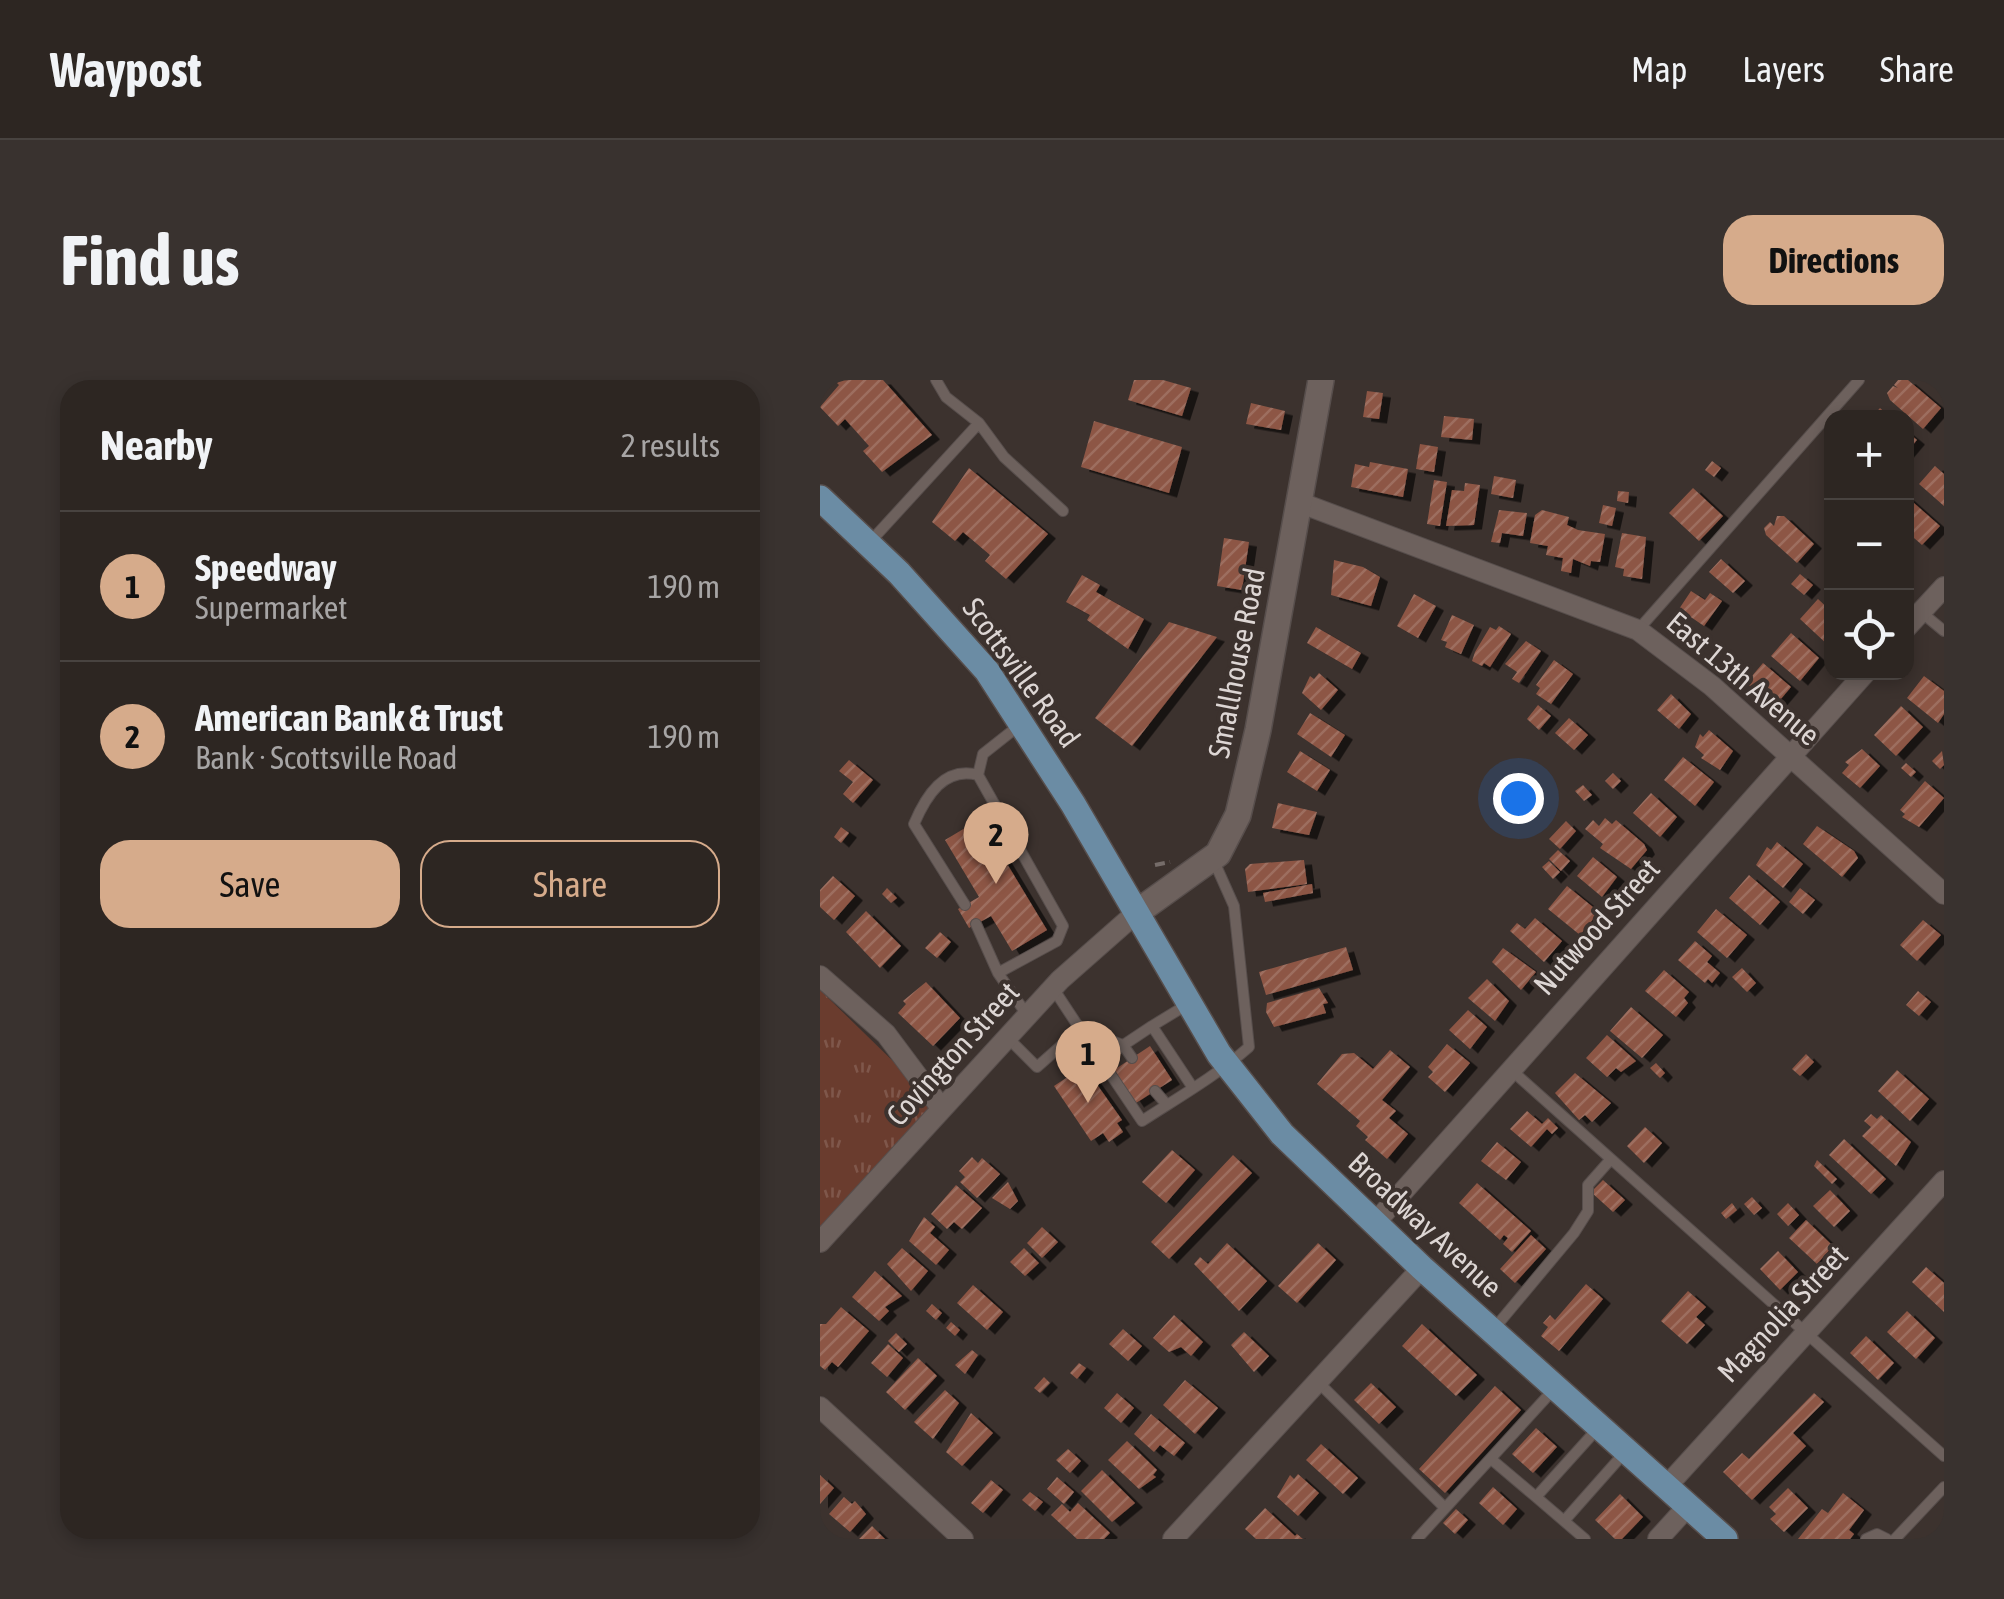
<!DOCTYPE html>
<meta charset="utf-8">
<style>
body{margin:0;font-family:"Asap Condensed",sans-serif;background:#39322f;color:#f1f3f6}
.controls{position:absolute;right:30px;top:30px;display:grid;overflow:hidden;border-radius:20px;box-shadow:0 5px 15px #0003}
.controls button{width:90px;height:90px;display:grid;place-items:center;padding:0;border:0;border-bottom:2px solid #484340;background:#2d2622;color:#f1f3f6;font:50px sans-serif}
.you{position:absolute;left:698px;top:418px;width:35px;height:35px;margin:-25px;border:8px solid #fff;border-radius:50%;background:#1a73e8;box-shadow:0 0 0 15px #1a73e833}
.badge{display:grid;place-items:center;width:65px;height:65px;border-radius:50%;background:#d6ab8b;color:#111;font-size:32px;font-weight:700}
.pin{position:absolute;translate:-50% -82px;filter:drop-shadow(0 2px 5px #0008)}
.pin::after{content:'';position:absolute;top:52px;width:35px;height:30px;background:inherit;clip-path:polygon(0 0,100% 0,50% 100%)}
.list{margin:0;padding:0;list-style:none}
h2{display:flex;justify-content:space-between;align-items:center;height:130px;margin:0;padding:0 40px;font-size:42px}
h2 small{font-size:32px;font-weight:400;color:#a7a5a5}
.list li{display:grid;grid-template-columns:65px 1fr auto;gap:30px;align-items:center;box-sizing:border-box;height:150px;padding:0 40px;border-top:2px solid #484340}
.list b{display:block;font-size:38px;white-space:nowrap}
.list p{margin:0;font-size:32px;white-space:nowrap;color:#a7a5a5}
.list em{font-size:32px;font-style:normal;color:#a7a5a5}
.actions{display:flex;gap:20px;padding:30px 40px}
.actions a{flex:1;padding:22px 0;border:2px solid #d6ab8b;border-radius:30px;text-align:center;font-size:35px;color:#d6ab8b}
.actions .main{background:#d6ab8b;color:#111}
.icon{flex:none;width:55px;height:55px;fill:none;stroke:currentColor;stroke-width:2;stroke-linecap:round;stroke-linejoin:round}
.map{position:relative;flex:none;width:1124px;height:1159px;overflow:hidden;border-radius:30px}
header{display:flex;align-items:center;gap:60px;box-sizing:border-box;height:140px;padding:0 50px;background:#2d2622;border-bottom:2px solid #484340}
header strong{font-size:48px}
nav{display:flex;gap:55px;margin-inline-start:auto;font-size:35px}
.intro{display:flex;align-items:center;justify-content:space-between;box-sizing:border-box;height:240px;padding:0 60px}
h1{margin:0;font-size:70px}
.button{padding:25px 45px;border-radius:30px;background:#d6ab8b;color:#111;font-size:35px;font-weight:700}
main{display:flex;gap:60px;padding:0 60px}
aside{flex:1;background:#2d2622;border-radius:30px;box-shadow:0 5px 15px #0003}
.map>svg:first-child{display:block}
.grass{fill:url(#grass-tufts)}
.building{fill:url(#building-hatch);filter:url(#shadow)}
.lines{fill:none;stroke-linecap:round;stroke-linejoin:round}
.service-casing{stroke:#574e4c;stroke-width:12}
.minor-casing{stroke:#574e4c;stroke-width:22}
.tertiary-casing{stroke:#574e4c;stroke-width:28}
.primary-casing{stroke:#574e4c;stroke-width:28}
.path{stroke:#756c69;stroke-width:4;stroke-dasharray:10 5;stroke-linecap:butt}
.service{stroke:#6d615d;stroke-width:10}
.minor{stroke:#6d615d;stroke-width:20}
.tertiary{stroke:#6d615d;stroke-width:25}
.primary{stroke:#6b8ca4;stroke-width:25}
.labels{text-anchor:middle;stroke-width:8;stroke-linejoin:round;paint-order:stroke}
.street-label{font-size:30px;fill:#ddd6d4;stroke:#3c322e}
</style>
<header>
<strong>Waypost</strong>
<nav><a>Map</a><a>Layers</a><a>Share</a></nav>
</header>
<div class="intro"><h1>Find us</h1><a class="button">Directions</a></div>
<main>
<aside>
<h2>Nearby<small>2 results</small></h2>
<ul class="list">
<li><span class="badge">1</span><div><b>Speedway</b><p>Supermarket</p></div><em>190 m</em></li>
<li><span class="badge">2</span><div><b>American Bank &amp; Trust</b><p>Bank · Scottsville Road</p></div><em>190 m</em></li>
</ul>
<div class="actions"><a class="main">Save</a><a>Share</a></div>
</aside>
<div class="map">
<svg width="1124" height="1159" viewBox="0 0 1124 1159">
<defs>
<pattern id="grass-tufts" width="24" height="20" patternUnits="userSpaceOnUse" patternTransform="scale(2.5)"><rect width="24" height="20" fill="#6a3c2e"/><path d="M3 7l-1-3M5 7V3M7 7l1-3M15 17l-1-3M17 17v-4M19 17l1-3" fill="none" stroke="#7f574b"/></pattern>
<pattern id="building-hatch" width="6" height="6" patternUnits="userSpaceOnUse" patternTransform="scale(2.5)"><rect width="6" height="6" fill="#8d5645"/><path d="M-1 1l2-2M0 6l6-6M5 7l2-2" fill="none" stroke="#9d6e5f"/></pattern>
<filter id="shadow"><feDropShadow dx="8" dy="4.5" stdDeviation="0" flood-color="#0009"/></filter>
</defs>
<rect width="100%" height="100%" fill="#3c322e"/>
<path class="grass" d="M0,610L122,729L0,862Z"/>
<path class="building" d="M14,0H63L112,55L62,92L43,71L49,66L25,39L18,46L0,27L19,5Z
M314,0H343L371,8L362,36L308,20Z
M1078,0H1088L1121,28L1103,49L1070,20L1067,13L1073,6L1078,8L1074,5Z
M547,11L563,13L559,39L543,37Z
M431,23L465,31L461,50L426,44Z
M1060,28L1071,38H1051Z
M624,36L654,39L652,60L621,57Z
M274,41L362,67L349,113L261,87Z
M1086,51L1097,60L1086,73Z
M600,64L618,67L614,92L596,89Z
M892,81L901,88L894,97L885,90Z
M550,82L588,89L583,117L531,107L535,84L549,87Z
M1115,86L1124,94V126L1099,104Z
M149,88L228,154L186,199L165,181L170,175L143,152L135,161L112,142Z
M674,96L696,100L693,118L671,114Z
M614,100L627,102L620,146L607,144Z
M645,103L660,105L654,145L626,146L632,110L644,111Z
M873,108L903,136L879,161L849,133Z
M798,111L809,112L808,123L797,121Z
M1086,116L1120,146L1102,165L1086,151Z
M783,125L796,128L792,146L779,143Z
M679,130L707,133L703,156L682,153L680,163L671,162Z
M722,130L749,137L747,145L758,150L785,154L780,182L771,181L770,186L753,179L751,193L741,191L743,178L726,175L728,166L710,163L715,135Z
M957,136H964L994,164L977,183L946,155L944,148L950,142L954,146Z
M802,153L826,157L822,199L803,196L804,189L795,187Z
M404,158L429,162L422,210L397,206Z
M901,179L925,201L913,213L889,192Z
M514,180L543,187L560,197L551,226L511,215Z
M980,194L993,205L984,215L971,204Z
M262,195L280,205L276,212L324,239L308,269L267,240L270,235L246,222Z
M871,211L885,220L890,213L902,221L884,246L859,229Z
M594,214L616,226L598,258L577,246Z
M998,219L1012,232L1009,266L980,239Z
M632,235L654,245L641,274L625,267L627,262L621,260Z
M349,242L397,257L312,366L275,338Z
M679,246L691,254L670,287L664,283L662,286L652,281L655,272L670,247L676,250Z
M496,247L541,273L532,289L487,263Z
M971,253L999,278L980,301L951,276Z
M706,261L721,271L699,303L692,299L697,292L685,284Z
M734,280L753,294L731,324L716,314L720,308L716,305Z
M943,283L971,307L954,327L926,303Z
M499,293L518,310L501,330L482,313L490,296L494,299Z
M1104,296L1124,311V334L1118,343L1087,318Z
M851,314L871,334L859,349L837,330Z
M718,325L731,336L719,350L707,339Z
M1081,326L1103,347L1076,376L1054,355Z
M490,333L525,355L511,377L477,354Z
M749,338L768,355L754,370L735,353Z
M889,350L913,371L900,390L881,378L884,375L875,367L880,354L883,357Z
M1042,369L1060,386L1040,408L1022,393L1029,385L1025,382Z
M480,371L510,390L497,411L467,392Z
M1122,371L1124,385L1120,389L1112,381Z
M863,377L894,402L875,426L844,400Z
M29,380L53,400L33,423L23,414L33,402L19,391Z
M1086,383L1096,392L1091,397L1081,388Z
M793,393L801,401L793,409L785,401Z
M1105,401L1124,418L1099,447L1082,437L1085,434L1080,430Z
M763,405L772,415L764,421L755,411Z
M831,413L857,437L840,457L813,433Z
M458,423L497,432L489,455L452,448Z
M785,438L792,444L796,440L824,464L827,470L811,489L780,468L783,464L765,449L773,440L779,446Z
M160,439L227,550L192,571L171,536L149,548L138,529L159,517L125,460Z
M746,441L756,451L740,469L729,459Z
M997,446L1034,471L1038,478L1022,497L983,464Z
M21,447L29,453L21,463L14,457Z
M957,462L983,484L963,508L936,485L947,467L951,470Z
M738,470L750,481L741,491L729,479Z
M773,477L797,497L782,517L757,496Z
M484,480L487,504L428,512L425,489L430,484Z
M729,481L740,492L733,499L722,487Z
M929,495L960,522L940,545L909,518Z
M13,496L35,516L14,540L0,527V510Z
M492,504L493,513L445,522L443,513Z
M747,506L779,532L760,555L728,529Z
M67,508L77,518L71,523L62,514Z
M980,508L995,520L983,534L969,522Z
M896,529L927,555L907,578L877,552Z
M46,531L81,566L60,588L26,552Z
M715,538L742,561L724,582L690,551L697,543L705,549Z
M1103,540L1121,555L1097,581L1080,565Z
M120,552L131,562L117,578L105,568Z
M875,561L892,576L887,582L900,593L892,603L888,599L885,603L858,580Z
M526,567L533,590L446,615L439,592Z
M683,568L716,592L701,610L672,582Z
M922,588L936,603L927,612L912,597Z
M844,590L869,612L864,618L868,623L856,637L825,611Z
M667,599L689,621L675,641L648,618Z
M106,602L140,638L113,666L78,633L86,624L83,621Z
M499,608L508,623L503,624L506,633L454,647L446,632L447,623Z
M1098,611L1111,622L1099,636L1086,625Z
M811,627L843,655L822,678L790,651Z
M648,630L667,647L650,669L629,650Z
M787,655L816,681L801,692L796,688L787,697L766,678Z
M627,664L650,683L625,712L608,697L613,692L608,687Z
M330,666L352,700L316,723L294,690Z
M570,670L590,687L562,720L576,731L569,738L588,754L567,779L545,760L548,757L536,746L540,741L497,704L522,674L534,673L553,689Z
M986,674L994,682L980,696L972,689Z
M836,683L845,693L840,698L830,688Z
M264,686L302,740L297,743L303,752L289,762L283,753L271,761L234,706Z
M1077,690L1109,719L1090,741L1058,711Z
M755,693L791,723L772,742L765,735L759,740L735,713Z
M707,731L722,744L728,738L738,748L732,754L727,749L711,767L690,749Z
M1051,734L1057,739L1061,735L1091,762L1076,786L1042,756L1051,747L1044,741Z
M825,747L842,763L824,783L807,766Z
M1024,759L1066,799L1051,814L1009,775Z
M677,762L701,782L686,800L661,781Z
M352,770L375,790L346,823L322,802Z
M413,775L432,793L349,879L331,862Z
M152,777L158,783L162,778L180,794L157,818L140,802L145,797L139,791Z
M997,780L1017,799L1012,804L994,786Z
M783,800L805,820L793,832L771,812Z
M188,802L198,821L190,829L172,818Z
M657,803L711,851L692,872L683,864L688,858L684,855L680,860L639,823Z
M136,805L162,828L142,849L134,842L127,849L111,834Z
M1010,810L1030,831L1014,847L993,826Z
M932,817L942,828L934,835L924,824Z
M912,823L917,830L906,839L901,833Z
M968,823L979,835L968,846L957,834Z
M104,837L115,847L110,853L129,870L116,885L89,861Z
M986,840L1013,866L997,884L969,858Z
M222,847L238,862L222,878L207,863Z
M711,855L726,869L695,903L680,889Z
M407,863L447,901L419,931L374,884L380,877L388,884Z
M498,863L516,880L477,923L458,906Z
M82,868L108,891L91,911L67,884Z
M204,868L219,883L205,896L190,882Z
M958,871L978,892L960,910L940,889Z
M1106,887L1124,903V932L1092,902Z
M55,891L82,916L65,927L69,931L59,941L32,917Z
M766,904L783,919L739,971L721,956L728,947L723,943L730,935L735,940Z
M153,905L183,932L167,950L137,923Z
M868,911L886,927L876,937L885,945L867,964L841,941Z
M112,924L122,933L116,940L106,931Z
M21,927L49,951L18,987L12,982L5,990L0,986V944H6Z
M1087,931L1115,958L1096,979L1067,952Z
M354,935L383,962L371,976L361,967L349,972L333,958Z
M131,942L140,950L135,956L126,948Z
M602,944L657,995L636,1016L582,966Z
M303,949L322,966L308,981L289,964Z
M424,952L449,976L434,992L411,965Z
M76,953L87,964L79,972L68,961Z
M1046,956L1074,983L1058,1000L1030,973Z
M68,964L83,978L67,997L51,983Z
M152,970L158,975L145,994L135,985Z
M98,978L117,996L85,1030L66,1012Z
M259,983L266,988L257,999L250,993Z
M224,997L230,1003L220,1013L214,1008Z
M365,1000L398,1028L375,1054L343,1025Z
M551,1003L576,1027L559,1044L534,1020Z
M675,1006L701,1030L625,1113L599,1089Z
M125,1010L139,1023L113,1059L94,1042Z
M297,1013L314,1028L301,1043L284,1028Z
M994,1013L1004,1022L973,1053L986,1066L932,1120L903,1092L922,1073L929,1079Z
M151,1033L173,1053L142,1086L126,1072Z
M331,1034L365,1063L354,1076L340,1065L334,1072L314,1054Z
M716,1048L737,1067L713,1093L692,1074Z
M307,1061L337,1090L333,1095L336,1097L319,1109L288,1080Z
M501,1064L538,1098L523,1114L486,1080Z
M248,1069L261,1081L250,1093L236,1080Z
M282,1090L315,1123L292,1142L261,1111Z
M478,1094L499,1113L478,1136L457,1117L470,1095L474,1099Z
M0,1095L14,1108L0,1124Z
M237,1097L254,1112L244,1124L227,1109Z
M171,1100L183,1110L163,1133L151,1123Z
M673,1107L697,1129L683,1145L659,1123Z
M968,1108L988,1128L964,1152L950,1139L956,1134L949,1127Z
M210,1112L223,1122L215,1131L202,1120Z
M1023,1113L1044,1130L1029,1150L1034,1154L1030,1159H978L1002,1129L1008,1133Z
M800,1114L823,1137L802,1159H795L775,1140Z
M24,1117L32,1124L35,1121L46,1134L30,1152L9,1134Z
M258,1123L290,1153L284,1159H257L231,1135L242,1124L250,1132Z
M445,1128L475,1156L477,1154L483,1159H436L425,1149Z
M636,1129L648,1140L635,1154L623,1143Z
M52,1146L65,1159H39Z"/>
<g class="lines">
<defs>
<path id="service" d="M159,43L184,77L243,131
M50,162L159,43L126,17L116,0
M1101,232L1124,251
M818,250L1039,0
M201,344L163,374L158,395L243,546L237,561L178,593L207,635
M145,525L94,444C106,416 124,386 158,395
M156,544L178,593
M233,608L260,649L303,665L312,678
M332,646L368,624
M188,658L217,687L260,649
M689,688L1124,1076
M373,708L332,646L281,680L322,741C359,717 396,696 429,667L414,526L393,479
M335,711L347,725
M673,950L754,853L768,831V805L791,779
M498,1002L625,1128
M671,1079L716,1117L779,1047
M716,1117L765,1159
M744,1141L806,1071
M597,1159L735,1008
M1046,1159L1057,1154L1067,1159
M1075,1159L1124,1107"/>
<path id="minor" d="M481,123L818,250L892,306L1124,514
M1086,248L1124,207
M0,596L66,654L122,729
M554,844L1046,292
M0,862L240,600L316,533
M0,1027L143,1159
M846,1107L1124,801
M353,1159L602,888
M838,1159L868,1126"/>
<path id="tertiary" d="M316,533L398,474L418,435L438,350L501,0"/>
<path id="primary" d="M0,118L79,193L167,291L253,424L399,674L462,754L602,888L905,1159"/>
</defs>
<use href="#service" class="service-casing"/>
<use href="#minor" class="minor-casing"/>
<use href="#tertiary" class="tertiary-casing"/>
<use href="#primary" class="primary-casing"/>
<path class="path" d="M335,485L350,482"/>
<use href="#service" class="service"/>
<use href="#minor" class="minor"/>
<use href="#tertiary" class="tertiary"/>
<use href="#primary" class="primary"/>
</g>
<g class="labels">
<g class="street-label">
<text transform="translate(417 283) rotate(-79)" y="10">Smallhouse Road</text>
<text transform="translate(201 293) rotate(54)" y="10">Scottsville Road</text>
<text transform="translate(923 299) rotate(40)" y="10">East 13th Avenue</text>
<text transform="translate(777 547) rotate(-48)" y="10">Nutwood Street</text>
<text transform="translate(133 674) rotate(-48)" y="10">Covington Street</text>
<text transform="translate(605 845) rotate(43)" y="10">Broadway Avenue</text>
<text transform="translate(963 934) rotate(-47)" y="10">Magnolia Street</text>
</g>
</g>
</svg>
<div class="controls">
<button>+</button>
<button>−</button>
<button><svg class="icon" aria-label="locate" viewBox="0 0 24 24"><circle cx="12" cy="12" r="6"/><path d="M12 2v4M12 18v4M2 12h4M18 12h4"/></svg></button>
</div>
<div class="you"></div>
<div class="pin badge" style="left:268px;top:723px">1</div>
<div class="pin badge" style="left:176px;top:504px">2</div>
</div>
</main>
